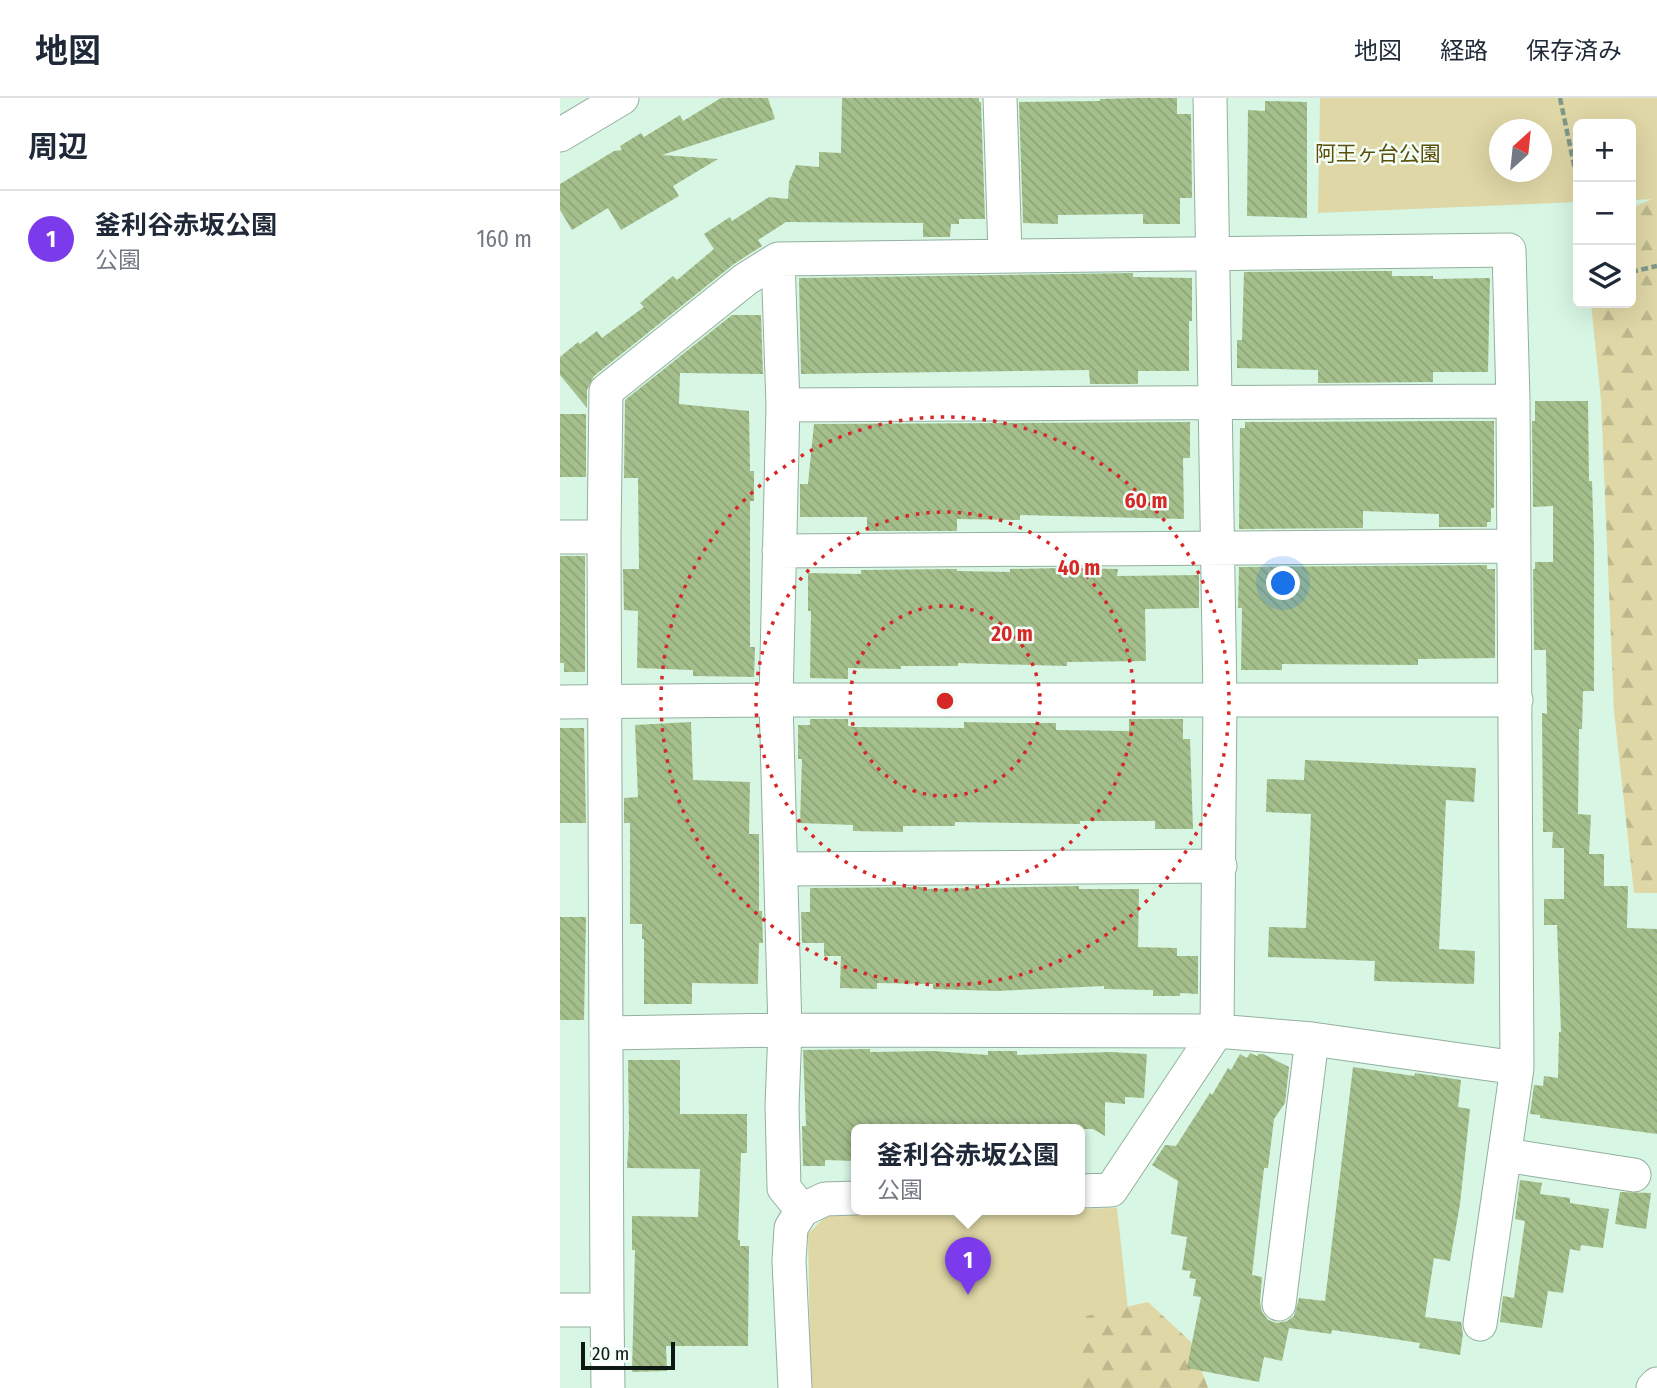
<!DOCTYPE html>
<html lang="ja">
<meta charset="utf-8">
<style>
body{margin:0;font-family:"Fira Sans Condensed","Noto Sans JP",sans-serif;background:#f6f6f7;color:#1f2937}
.controls{position:absolute;right:21px;top:21px;display:grid;overflow:hidden;border-radius:10px;box-shadow:0 7px 28px #0002}
.controls button{width:63px;height:63px;display:grid;place-items:center;padding:0;border:0;border-bottom:2px solid #e0e1e3;background:#fff;color:#1f2937;font:35px sans-serif}
.compass{position:absolute;left:929px;top:21px;width:63px;height:63px;border-radius:50%;background:#fff;box-shadow:0 7px 28px #0002;rotate:27deg}
.scale{position:absolute;left:21px;bottom:18px;width:94px;box-sizing:border-box;padding-left:7px;border:4px solid #0d1913;border-top:0;font-size:19px;line-height:24px;white-space:nowrap;color:#0d1913;-webkit-text-stroke:5px #f2fef7;paint-order:stroke}
.you{position:absolute;left:724px;top:486px;width:24px;height:24px;margin:-18px;border:5px solid #fff;border-radius:50%;background:#1a73e8;box-shadow:0 0 0 10px #1a73e833}
.badge{display:grid;place-items:center;width:46px;height:46px;border-radius:50%;background:#7c3aed;color:#fff;font-size:23px;font-weight:700}
.pin{position:absolute;translate:-50% -58px;filter:drop-shadow(0 2px 4px #0008)}
.pin::after{content:'';position:absolute;top:37px;width:24px;height:21px;background:inherit;clip-path:polygon(0 0,100% 0,50% 100%)}
.popup{position:absolute;left:291px;top:1026px;width:234px;height:91px;box-sizing:border-box;display:grid;place-content:center;border-radius:10px;background:#fff;filter:drop-shadow(0 2px 5px #0005);font-size:23px;white-space:nowrap;color:#747a83}
.popup b{font-size:26px;color:#1f2937}
.popup::after{content:'';position:absolute;left:50%;top:100%;margin-left:-14px;border:14px solid transparent;border-top-color:#fff}
.list{margin:0;padding:0;list-style:none}
h2{display:flex;justify-content:space-between;align-items:center;height:91px;margin:0;padding:0 28px;font-size:30px}
h2 small{font-size:23px;font-weight:400;color:#747a83}
.list li{display:grid;grid-template-columns:46px 1fr auto;gap:21px;align-items:center;box-sizing:border-box;height:98px;padding:0 28px;border-top:2px solid #e0e1e3}
.list b{display:block;font-size:26px;white-space:nowrap}
.list p{margin:0;font-size:23px;white-space:nowrap;color:#747a83}
.list em{font-size:23px;font-style:normal;color:#747a83}
.icon{flex:none;width:38px;height:38px;fill:none;stroke:currentColor;stroke-width:2;stroke-linecap:round;stroke-linejoin:round}
.map{position:relative;flex:none;width:1097px;height:1290px;overflow:hidden}
header{display:flex;align-items:center;gap:42px;box-sizing:border-box;height:98px;padding:0 35px;background:#fff;border-bottom:2px solid #e0e1e3}
header strong{font-size:33px}
nav{display:flex;gap:38px;margin-inline-start:auto;font-size:24px}
main{display:flex}
aside{flex:1;background:#fff}
.map>svg:first-child{display:block}
.green{fill:#dfd7a6;fill-rule:evenodd}
.forest{fill:url(#forest-firs)}
.building{fill:url(#building-back-hatch)}
.lines{fill:none;stroke-linecap:round;stroke-linejoin:round}
.minor-casing{stroke:#92b09e;stroke-width:35}
.path{stroke:#80978a;stroke-width:4.5;stroke-dasharray:7 3.5;stroke-linecap:butt}
.minor{stroke:#fff;stroke-width:33}
.ring{fill:none;stroke:#d62828;stroke-width:3.5;stroke-dasharray:3.5 7}
.labels{text-anchor:middle;stroke-width:5;stroke-linejoin:round;paint-order:stroke}
.park-label{font-size:21px;fill:#5b4f09;stroke:#f2fef7}
.centre{fill:#d62828;stroke:#f2fef7;stroke-width:3.5}
.ring-label{font-size:21px;text-anchor:middle;font-weight:bold;fill:#d62828;stroke:#f2fef7;stroke-width:5;stroke-linejoin:round;paint-order:stroke}
</style>
<header>
<strong>地図</strong>
<nav><a>地図</a><a>経路</a><a>保存済み</a></nav>
</header>
<main>
<aside>
<h2>周辺<small></small></h2>
<ul class="list">
<li><span class="badge">1</span><div><b>釜利谷赤坂公園</b><p>公園</p></div><em>160 m</em></li>
</ul>
</aside>
<div class="map">
<svg width="1097" height="1290" viewBox="0 0 1097 1290">
<defs>
<pattern id="forest-firs" width="22" height="20" patternUnits="userSpaceOnUse" patternTransform="scale(1.75)"><rect width="22" height="20" fill="#dfd7a6"/><path d="M5 1l3.5 6h-7zM16 11l3.5 6h-7z" fill="#beb88e"/></pattern>
<pattern id="building-back-hatch" width="6" height="6" patternUnits="userSpaceOnUse" patternTransform="scale(1.75)"><rect width="6" height="6" fill="#a5bf8c"/><path d="M-1 5l2 2M0 0l6 6M5-1l2 2" fill="none" stroke="#8da478"/></pattern>
</defs>
<rect width="100%" height="100%" fill="#d7f6e4"/>
<path class="green" d="M760,0H1097V101L1071,102V26H1018V104L758,115ZM940,32H982V74H940Z
M557,1110L573,1258L599,1290H251L248,1136L268,1116Z"/>
<path class="forest" d="M1097,99V795H1074L1054,613L1041,302L1031,205H1071V110Z
M588,1204L631,1244L648,1290H514L512,1287L526,1218Z"/>
<path class="building" d="M161,0H208L215,21L102,57L158,61L113,88L119,98L61,132L48,110L12,132L0,112V86L54,53L62,52L60,48L81,35L84,39L120,17L123,23Z
M282,0H419V4H421L425,121H399V126H391L390,139H363V125L226,124L198,142L202,148L174,166L34,278L27,292V310L0,277V259L18,244L20,246L37,233L42,240L84,209L80,205L113,178L117,182L154,151L144,136L170,119L172,123L209,99L228,101L229,84L236,67L259,69V54L281,55Z
M579,0H617V16H631L632,100H620V126H583V116L498,117V126L463,125L459,4L540,3V1Z
M705,3L747,4V120L687,118L688,12L705,13Z
M803,173H832V178H873V181L930,180L928,274H873V284L758,285V272L677,270V242H682L684,174Z
M573,175V179L632,180V223H629V273H578V286H530L529,272L241,276L239,180Z
M172,217H201L203,276L120,275L119,306L189,313L190,373H194V403H190V549H195L194,579L133,578V572L77,570L78,513L64,512L63,471H79L78,380H64L65,302Z
M975,303H1028L1029,383H1032L1034,448V593H1023L1022,631H1019L1018,716L1031,717L1029,756H1044V788H1068L1067,830L1097,831V1036L980,1020V1017L970,1016L974,987L983,988L984,978L998,980L999,934H1001L997,827H984V801H1004V750H992L993,734H983L982,615L987,616L986,552H974L973,471H975V464H993V408L973,409L972,323H975Z
M0,316H26V379H0Z
M901,323H934V410H931V424H927V429H879V416L803,413V430L679,431L680,330H685V324Z
M630,324V360H623L624,421L460,417V422L397,421V433H307V419H240V386H248L254,326Z
M0,458H25V574H4V565H0Z
M927,467V471H935V560L858,561V567L722,566V572H681L682,510H678L679,469Z
M502,470L558,471L557,478L639,477V510L585,511L586,563L507,564V568L398,565V568H341V571L288,570V581L250,580L251,513H248V475L301,476V472L397,471V473L450,474V471Z
M250,621H288V628L295,629L404,630V624L456,625H496V632L569,633V621H623V641H630L633,731H595V723H520V726L395,724V728H343V734L293,733V727L240,725L242,661H238V627H250Z
M131,624L133,682L190,684L189,736H199V813H202L203,845H199L198,886L132,885V906H84V841H82V826H70V725H64V700L78,699L75,627Z
M0,630H24L26,725H0Z
M745,662L916,670L914,704L886,702L879,851L915,853L914,886L814,883L815,863L708,859L709,829L746,830L751,716L706,714L707,681L744,682Z
M519,788V791H579L578,849L617,850V858H638V896L620,895V898H593V892L544,891V888L437,893L373,891V886L317,885V891L280,890L281,858H264V845H242L241,814H250V790L366,789V791Z
M0,819H26L24,922H0Z
M310,951V954L374,953L428,957V953H457V957L551,954L587,956L584,1000L565,999V1006L545,1004V1038L533,1031H296V1063L265,1062V1068H243L242,1028H246L243,952Z
M690,955L697,958L699,956H703L729,969L725,1005L714,1021L708,1070H704L692,1177L702,1179L700,1204L702,1214L708,1222L717,1225L727,1223L734,1218L739,1200L765,1203L793,969L854,978L855,975L901,982L898,1009L910,1011L900,1106L890,1163L874,1160L865,1219L901,1224L903,1235L900,1257L859,1250L860,1245L814,1238L772,1232L771,1236L729,1230L722,1263L704,1259L699,1284L627,1270L641,1199L633,1198L636,1181L629,1180L631,1173L622,1172L627,1139L611,1136L618,1083L592,1067L605,1047L616,1048L650,995L652,997L668,970L671,972L680,956L687,960Z
M68,962H120V1016H187V1055H181L178,1142H180V1148H189L188,1248H106L107,1273L72,1274L75,1152H72V1118L138,1119L140,1071L67,1070L69,1031Z
M960,1082L982,1085L980,1096L1010,1100V1105L1049,1111L1043,1150L1021,1147L1020,1153L1010,1151L1003,1195L988,1193L982,1230L940,1224L943,1198L954,1200L965,1123L955,1121Z
M1060,1094L1091,1095L1086,1131L1055,1126Z"/>
<g class="lines">
<defs>
<path id="minor" d="M440,0L445,156
M0,37L62,0
M218,161L223,307L216,602L225,932L222,1007L224,1090L242,1112
M223,307L953,303
M0,439H44
M219,453L953,448
M0,604L216,602H956
M221,771L660,768
M47,935L225,932L657,933L752,941L957,970L953,303L949,152C705,155 461,156 218,161L186,181L46,293L44,439L47,1212L48,1290
M945,1057L1074,1077
M520,1093L551,1092L657,933L660,600L650,0
M719,1206L752,941
M0,1212H47
M920,1226L957,970
M235,1290L229,1163L231,1130L242,1112L265,1101L296,1100
M1093,1290L1097,1286"/>
</defs>
<use href="#minor" class="minor-casing"/>
<path class="path" d="M1000,0L1018,86
M1071,174L1097,168"/>
<use href="#minor" class="minor"/>
</g>
<g class="ring">
<circle cx="385" cy="603" r="95"/>
<circle cx="385" cy="603" r="189"/>
<circle cx="385" cy="603" r="284"/>
</g>
<g class="labels">
<g class="park-label">
<text x="818" y="63">阿王ヶ台公園</text>
</g>
</g>
<circle cx="385" cy="603" r="10" class="centre"/>
<g class="ring-label">
<text x="586" y="410">60 m</text>
<text x="519" y="477">40 m</text>
<text x="452" y="543">20 m</text>
</g>
</svg>
<div class="controls">
<button>+</button>
<button>−</button>
<button><svg class="icon" aria-label="layers" viewBox="0 0 24 24"><path d="M12 4l9 5-9 5-9-5zM3 14l9 5 9-5"/></svg></button>
</div>
<svg class="compass" viewBox="-18 -18 36 36"><path d="M0-13l5 13h-10z" fill="#e53935"/><path d="M0 13l5-13h-10z" fill="#747a83"/></svg>
<div class="scale">20 m</div>
<div class="you"></div>
<div class="pin badge" style="left:408px;top:1197px">1</div>
<div class="popup"><b>釜利谷赤坂公園</b>公園</div>
</div>
</main>
